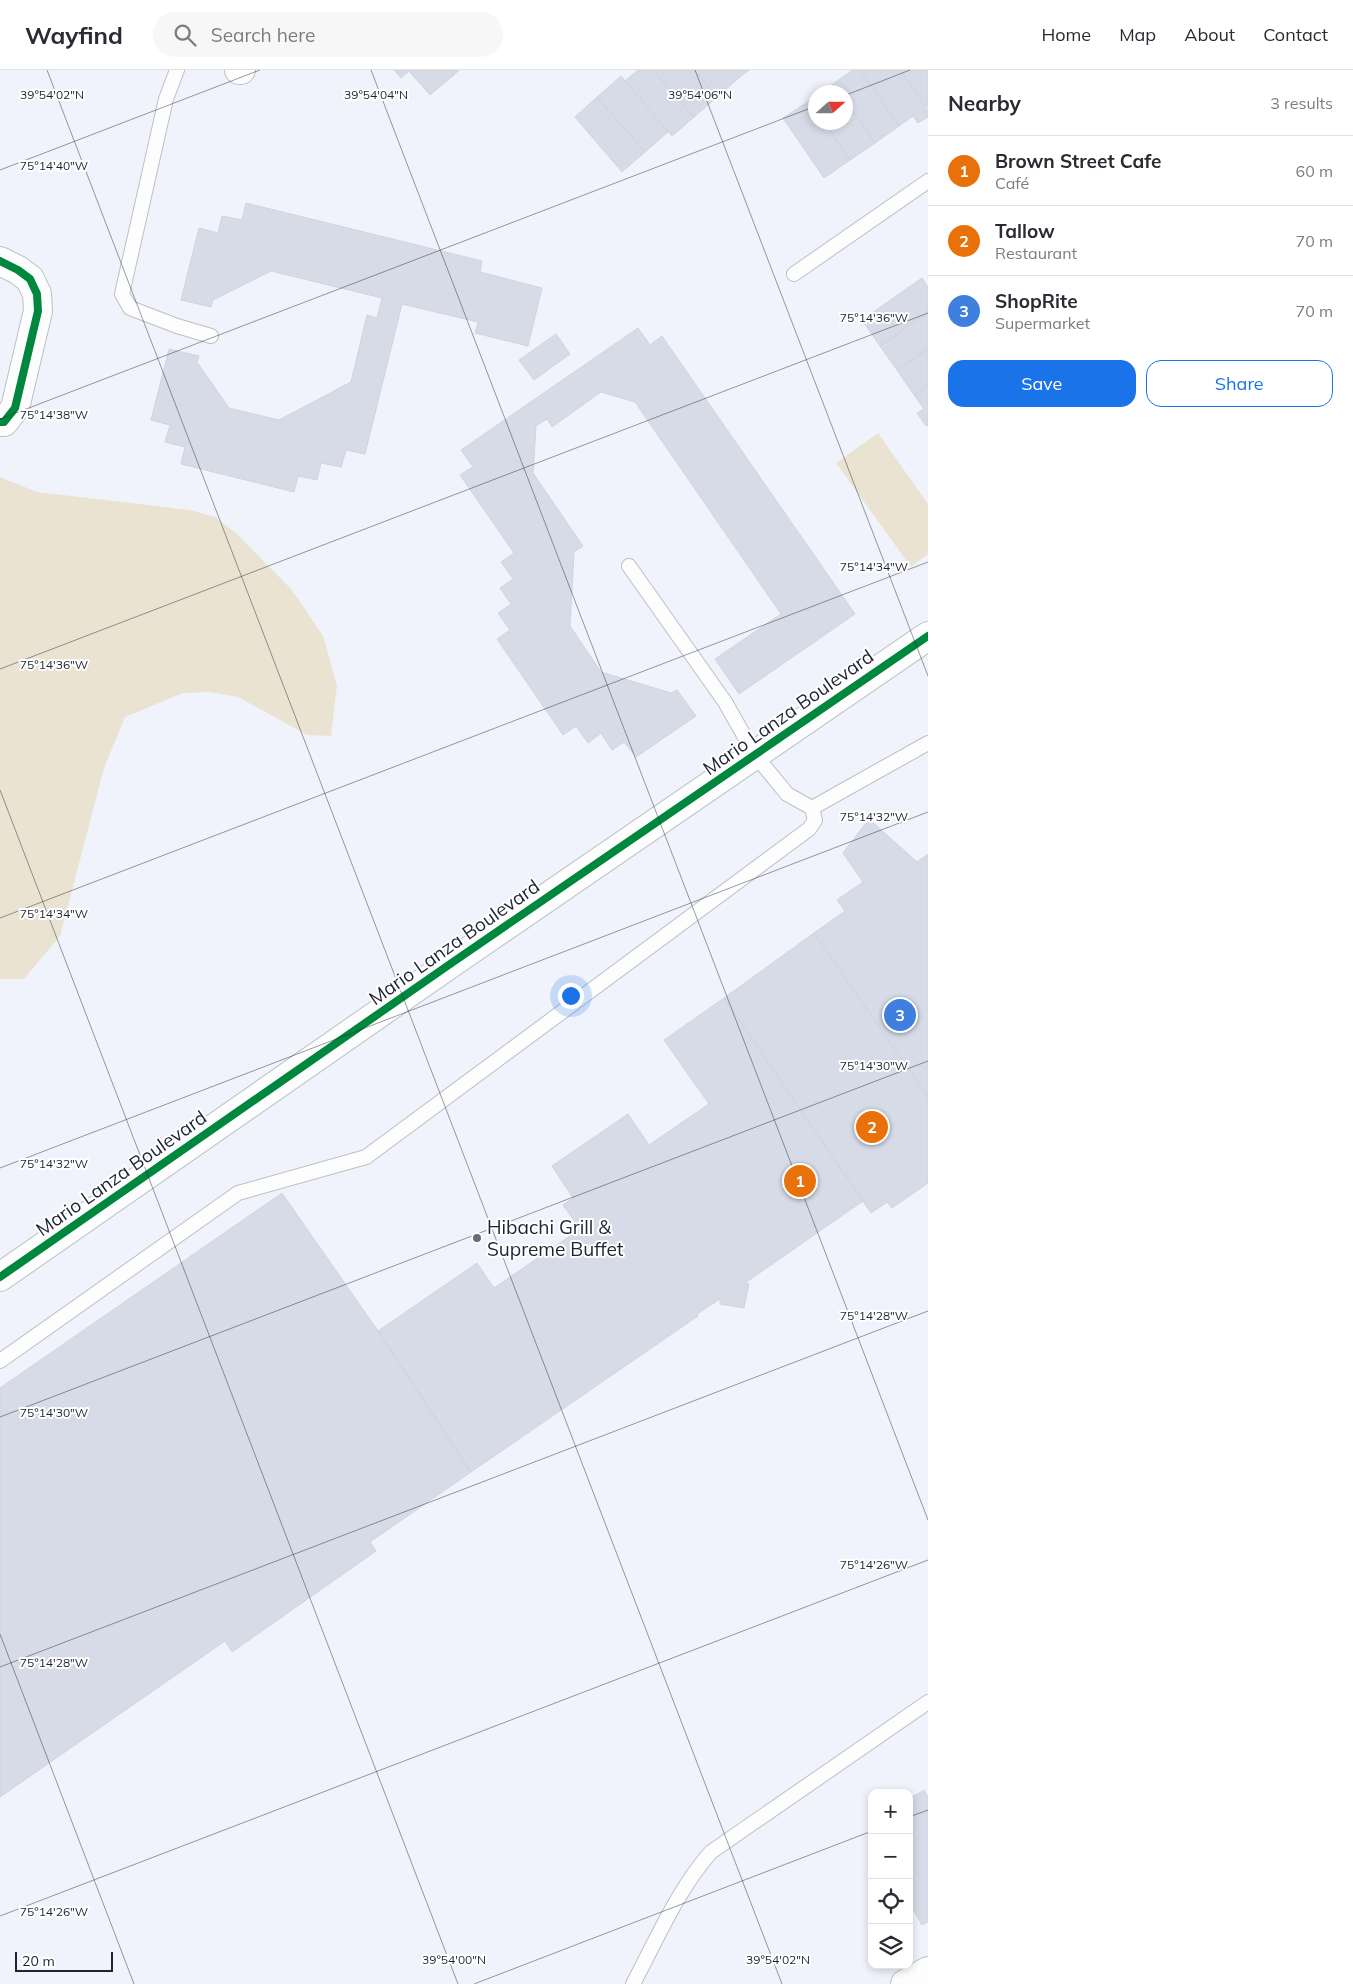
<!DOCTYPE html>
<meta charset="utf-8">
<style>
body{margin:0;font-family:Mulish,sans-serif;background:#f7f7f7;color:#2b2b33}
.controls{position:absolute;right:15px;bottom:15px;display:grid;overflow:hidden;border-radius:10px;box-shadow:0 2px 8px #0003}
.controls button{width:45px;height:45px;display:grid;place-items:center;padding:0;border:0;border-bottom:1px solid #e1e1e2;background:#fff;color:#2b2b33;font:25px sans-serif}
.compass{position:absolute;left:808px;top:15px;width:45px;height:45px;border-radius:50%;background:#fff;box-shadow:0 2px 8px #0003;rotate:69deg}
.scale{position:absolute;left:15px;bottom:12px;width:98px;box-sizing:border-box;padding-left:5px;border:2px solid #1e232f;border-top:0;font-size:14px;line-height:18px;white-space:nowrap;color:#1e232f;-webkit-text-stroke:4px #fff;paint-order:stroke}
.you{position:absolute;left:570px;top:925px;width:18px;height:18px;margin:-12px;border:4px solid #fff;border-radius:50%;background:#1a73e8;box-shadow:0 0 0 8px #1a73e833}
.badge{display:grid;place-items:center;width:32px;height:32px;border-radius:50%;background:#1a73e8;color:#fff;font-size:16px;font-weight:700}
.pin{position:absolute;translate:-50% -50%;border:2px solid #fff;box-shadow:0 1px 5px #0006}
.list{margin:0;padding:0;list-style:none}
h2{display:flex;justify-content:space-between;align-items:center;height:65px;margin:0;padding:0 20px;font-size:21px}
h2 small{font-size:16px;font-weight:400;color:#7c7c81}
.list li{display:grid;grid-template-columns:32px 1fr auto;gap:15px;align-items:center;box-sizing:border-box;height:70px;padding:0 20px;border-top:1px solid #e1e1e2}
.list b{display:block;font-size:19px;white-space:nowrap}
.list p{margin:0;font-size:16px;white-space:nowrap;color:#7c7c81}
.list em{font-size:16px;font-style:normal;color:#7c7c81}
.actions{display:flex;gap:10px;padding:15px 20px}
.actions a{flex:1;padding:11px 0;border:1px solid #1a73e8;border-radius:15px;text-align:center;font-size:18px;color:#1a73e8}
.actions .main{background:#1a73e8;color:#fff}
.icon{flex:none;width:28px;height:28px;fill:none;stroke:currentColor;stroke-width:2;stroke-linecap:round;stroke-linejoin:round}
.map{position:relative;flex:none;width:928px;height:1914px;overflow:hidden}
header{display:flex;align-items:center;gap:30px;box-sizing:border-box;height:70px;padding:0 25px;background:#fff;border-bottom:1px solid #e1e1e2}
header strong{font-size:24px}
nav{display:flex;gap:28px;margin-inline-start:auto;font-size:18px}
.search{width:350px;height:45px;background:#f7f7f7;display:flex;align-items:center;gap:12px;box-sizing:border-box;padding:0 18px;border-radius:28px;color:#7c7c81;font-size:19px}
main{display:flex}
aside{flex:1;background:#fff}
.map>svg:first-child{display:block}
.green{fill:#eae3d2}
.building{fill:#d6dbe7;stroke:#d1d4de}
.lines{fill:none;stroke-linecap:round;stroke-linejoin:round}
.service-casing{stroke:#bbbfc8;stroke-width:16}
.minor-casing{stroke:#bbbfc8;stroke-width:30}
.tertiary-casing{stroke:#bbbfc8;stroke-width:30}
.service{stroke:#fdfdfe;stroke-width:14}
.minor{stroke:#fdfdfe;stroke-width:28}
.tertiary{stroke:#fdfdfe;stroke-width:28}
.cycleway-casing{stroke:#fff;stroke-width:11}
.cycleway{stroke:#00873e;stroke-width:8}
.ticks{fill:none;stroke:#1e232f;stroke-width:1;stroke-opacity:0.45}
.poi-dot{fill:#686c76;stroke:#fff;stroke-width:2}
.labels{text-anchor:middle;stroke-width:4;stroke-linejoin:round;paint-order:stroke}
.street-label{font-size:19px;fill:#1e232f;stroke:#fff}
.poi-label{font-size:19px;fill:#1e232f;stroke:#fff;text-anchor:start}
.ticks-label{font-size:12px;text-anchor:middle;fill:#1e232f;stroke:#fff;stroke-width:4;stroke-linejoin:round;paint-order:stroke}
</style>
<header>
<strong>Wayfind</strong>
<div class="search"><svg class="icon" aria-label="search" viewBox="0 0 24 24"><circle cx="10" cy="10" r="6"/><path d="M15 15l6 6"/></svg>Search here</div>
<nav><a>Home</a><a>Map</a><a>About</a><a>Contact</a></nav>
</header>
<main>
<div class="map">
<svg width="928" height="1914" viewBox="0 0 928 1914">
<rect width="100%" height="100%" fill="#f0f3fb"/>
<path class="green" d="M878,363L928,434V484L911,497L836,393Z
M0,407L37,422L190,440L215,447L236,463L292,520L323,566L337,615L331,666L307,665L238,627L211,622L183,623L125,647L104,698L60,866L24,909H0Z"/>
<path class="building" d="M394,0H449L454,5L430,25L409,1L401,8Z
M449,0H459L454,5Z
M638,0H653L694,47L672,66L625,11Z
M653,0H694L717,27L694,47Z
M694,0H733L740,7L717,27Z
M733,0H749L740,7Z
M853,0H860L899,56L875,73L846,31V22H839L833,14Z
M860,0H900L928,40V47L918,53L913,46L899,56Z
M900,0H928V36L926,37Z
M621,6L668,62L645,82L597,27Z
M833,14L839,22H821Z
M816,26V40L809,31Z
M597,27L645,82L622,102L575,47Z
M809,31L816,40V52H824L850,90L824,108L783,48Z
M846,31L875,73L850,90L824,52H846Z
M246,133L482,191L480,202L542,218L528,276L475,263L478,252L402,234L365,384L346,380L341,397L321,393L317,410L298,406L294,422L181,394L185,377L165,372L170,355L151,350L169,279L199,286L197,292L229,338L279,350L351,312L367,245L377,248L382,228L271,201L213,230L211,237L181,230L199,158L218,163L222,146L242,150Z
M922,208L928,217V242L880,276L862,250Z
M928,242V279L897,300L880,276Z
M638,258L650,275L662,266L855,544L739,624L715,589L781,544L635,332L601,322L552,357L547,349L536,356L533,403L583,476L574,482L570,556L601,602L671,623L677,620L696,646L636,687L624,672L612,680L601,663L588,673L576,656L563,665L497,569L510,560L498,543L511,534L500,518L513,509L501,492L514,483L460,405L473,397L461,380Z
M556,264L570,284L534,310L519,290Z
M928,279V315L914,325L897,300Z
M928,315V355L926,356L917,343L924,339L914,325Z
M869,749L917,792L928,784V1027L814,863L845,841L837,830L863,812L843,783Z
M814,863L928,1027V1113L892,1138L887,1132L871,1143L724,928Z
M724,928L863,1131L745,1213L749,1214L744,1238L720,1234V1229L697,1244L698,1246L471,1402L378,1261L477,1193L494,1218L580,1159L563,1135L573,1128L552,1096L628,1044L649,1075L709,1034L664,970Z
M282,1123L378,1261L471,1402L370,1472L376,1481L232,1582L225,1571L0,1727V1318Z
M924,1720L928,1727V1852L922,1855L909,1832V1729Z"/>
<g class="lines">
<defs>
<path id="service" d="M177,0L166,29L122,224L130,238L177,256L211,266
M794,204L928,111
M629,496L725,632L755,685L787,724L812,738
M812,738L928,673
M0,1291L238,1123L366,1087L809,759L815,750L812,738
M633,1914C656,1871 678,1819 711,1782L928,1632"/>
<path id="minor" d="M239,0H241
M0,191L18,200L30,209L37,224L38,241L15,338L4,352H0"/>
<path id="tertiary" d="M0,1207L453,892L928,566
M905,1914L928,1901"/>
</defs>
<use href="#service" class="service-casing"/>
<use href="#minor" class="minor-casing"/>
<use href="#tertiary" class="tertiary-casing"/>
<use href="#service" class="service"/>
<use href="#minor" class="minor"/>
<use href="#tertiary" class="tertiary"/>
<defs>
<path id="cycleway" d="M0,191L18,200L30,209L37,224L38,241L15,338L4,352H0
M0,1207L453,892L928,566"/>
</defs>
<use href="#cycleway" class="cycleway-casing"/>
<use href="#cycleway" class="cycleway"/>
</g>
<path class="ticks" d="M47,0L782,1914M371,0L928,1450M695,0L928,606M846,25L910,0M0,100L260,0M0,349L816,36M0,599L928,243M0,720L458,1914M0,848L928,492M0,1098L928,742M0,1347L928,991M0,1564L134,1914M0,1597L928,1241M909,1747L928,1740M0,1846L928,1490M474,1914L872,1761"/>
<circle class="poi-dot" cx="477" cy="1168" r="5"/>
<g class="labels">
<g class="street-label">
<text transform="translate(788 642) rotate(-35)" y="7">Mario Lanza Boulevard</text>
<text transform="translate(454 872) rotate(-35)" y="7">Mario Lanza Boulevard</text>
<text transform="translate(121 1103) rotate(-35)" y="7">Mario Lanza Boulevard</text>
</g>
<g class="poi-label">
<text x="487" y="1164">Hibachi Grill &amp;<tspan x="487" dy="22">Supreme Buffet</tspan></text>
</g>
</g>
<g class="ticks-label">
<text x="700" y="29">39°54'06"N</text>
<text x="52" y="29">39°54'02"N</text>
<text x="376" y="29">39°54'04"N</text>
<text x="54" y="100">75°14'40"W</text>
<text x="874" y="252">75°14'36"W</text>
<text x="54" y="349">75°14'38"W</text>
<text x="874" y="501">75°14'34"W</text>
<text x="54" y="599">75°14'36"W</text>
<text x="874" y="751">75°14'32"W</text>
<text x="54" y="848">75°14'34"W</text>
<text x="874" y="1000">75°14'30"W</text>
<text x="54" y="1098">75°14'32"W</text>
<text x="874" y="1250">75°14'28"W</text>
<text x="54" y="1347">75°14'30"W</text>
<text x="874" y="1499">75°14'26"W</text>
<text x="54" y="1597">75°14'28"W</text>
<text x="54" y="1846">75°14'26"W</text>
<text x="454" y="1894">39°54'00"N</text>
<text x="778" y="1894">39°54'02"N</text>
</g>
</svg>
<div class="controls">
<button>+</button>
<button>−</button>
<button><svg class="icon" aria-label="locate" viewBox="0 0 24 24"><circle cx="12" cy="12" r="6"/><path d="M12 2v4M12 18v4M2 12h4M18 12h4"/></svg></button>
<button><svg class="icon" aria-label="layers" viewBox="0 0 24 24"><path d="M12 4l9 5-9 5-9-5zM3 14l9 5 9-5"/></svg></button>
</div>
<svg class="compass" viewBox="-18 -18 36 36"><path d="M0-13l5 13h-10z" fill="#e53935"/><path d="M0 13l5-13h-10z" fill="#7c7c81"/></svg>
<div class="scale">20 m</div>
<div class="you"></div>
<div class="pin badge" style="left:800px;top:1111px;background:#e8710a">1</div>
<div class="pin badge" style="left:872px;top:1057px;background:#e8710a">2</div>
<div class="pin badge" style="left:900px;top:945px;background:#3f7fe0">3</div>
</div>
<aside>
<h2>Nearby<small>3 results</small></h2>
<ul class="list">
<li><span class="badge" style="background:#e8710a">1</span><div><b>Brown Street Cafe</b><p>Café</p></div><em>60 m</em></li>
<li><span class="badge" style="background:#e8710a">2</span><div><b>Tallow</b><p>Restaurant</p></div><em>70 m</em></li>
<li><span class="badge" style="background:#3f7fe0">3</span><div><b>ShopRite</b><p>Supermarket</p></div><em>70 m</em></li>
</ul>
<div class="actions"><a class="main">Save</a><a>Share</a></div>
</aside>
</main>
